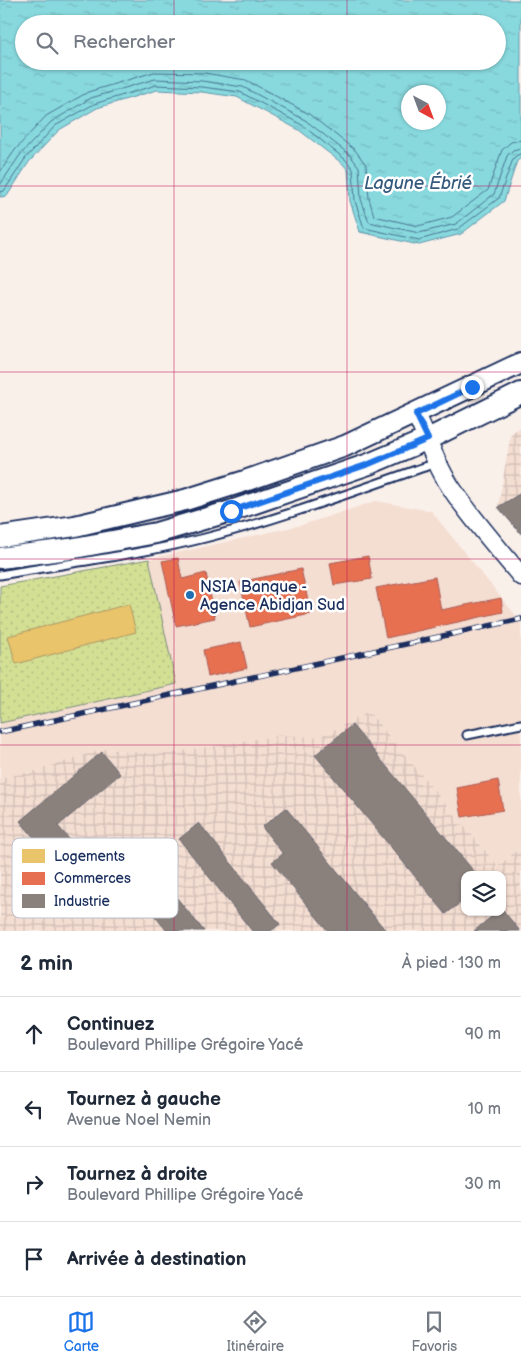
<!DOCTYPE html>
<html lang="fr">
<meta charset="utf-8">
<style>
body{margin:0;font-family:"Balsamiq Sans",sans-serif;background:#f2f2f3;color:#1f2937}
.controls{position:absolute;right:15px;bottom:15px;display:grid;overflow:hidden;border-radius:10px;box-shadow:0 1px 4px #0004}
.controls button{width:45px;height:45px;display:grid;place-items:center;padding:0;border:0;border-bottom:1px solid #e0e1e3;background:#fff;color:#1f2937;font:25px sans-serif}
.compass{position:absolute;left:401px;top:85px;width:45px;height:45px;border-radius:50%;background:#fff;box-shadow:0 1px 4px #0004;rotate:139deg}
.stop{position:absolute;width:15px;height:15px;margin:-11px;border:4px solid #1a73e8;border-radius:50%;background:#fff}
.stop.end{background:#1a73e8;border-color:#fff;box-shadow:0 1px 5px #0008}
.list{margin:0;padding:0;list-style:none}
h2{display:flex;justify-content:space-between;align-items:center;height:65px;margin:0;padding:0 20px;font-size:21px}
h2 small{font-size:16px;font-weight:400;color:#747a83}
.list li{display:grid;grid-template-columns:32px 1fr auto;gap:15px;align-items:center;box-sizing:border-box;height:75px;padding:0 20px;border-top:1px solid #e0e1e3}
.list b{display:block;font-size:19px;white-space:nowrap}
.list p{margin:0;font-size:16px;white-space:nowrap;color:#747a83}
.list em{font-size:16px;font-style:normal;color:#747a83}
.icon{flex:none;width:28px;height:28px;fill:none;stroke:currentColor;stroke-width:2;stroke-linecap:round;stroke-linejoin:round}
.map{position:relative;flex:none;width:521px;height:931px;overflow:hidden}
.search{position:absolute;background:#fff;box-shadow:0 1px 4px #0004;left:15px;right:15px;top:15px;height:55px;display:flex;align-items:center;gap:12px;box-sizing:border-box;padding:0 18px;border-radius:28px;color:#747a83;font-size:19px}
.sheet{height:365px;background:#fff}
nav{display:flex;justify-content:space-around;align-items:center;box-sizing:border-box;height:70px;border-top:1px solid #e0e1e3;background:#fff;font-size:14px;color:#747a83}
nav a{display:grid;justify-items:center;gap:2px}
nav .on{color:#1a73e8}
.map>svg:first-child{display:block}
.built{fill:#f4ddd1}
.industrial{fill:url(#industrial-grid);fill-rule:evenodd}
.garden{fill:url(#garden-dots);stroke:#778879}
.water{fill:url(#water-ripples);stroke:#5c95ab;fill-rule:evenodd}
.homes{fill:#e9c46a;stroke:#ab9766}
.shops{fill:#e76f51;stroke:#aa5c55}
.industry{fill:#8a817c;stroke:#696873}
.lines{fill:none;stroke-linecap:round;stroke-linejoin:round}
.shore{stroke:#477391;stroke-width:1}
.service-casing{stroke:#1b2f5e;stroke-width:11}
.tertiary-casing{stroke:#1b2f5e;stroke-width:21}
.secondary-casing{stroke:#1b2f5e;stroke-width:24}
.service{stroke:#fff;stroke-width:7}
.tertiary{stroke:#fff;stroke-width:18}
.secondary{stroke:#fff;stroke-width:20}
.rail-casing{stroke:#1b2f5e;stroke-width:5.5}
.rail{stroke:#fff;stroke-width:4;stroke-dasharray:11;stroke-linecap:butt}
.route{stroke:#1a73e8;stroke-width:6}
.grid{fill:none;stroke:#c2185b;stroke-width:1;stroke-opacity:0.55}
.poi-dot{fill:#1f6fb2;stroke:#fff;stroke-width:2}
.labels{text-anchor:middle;stroke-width:5;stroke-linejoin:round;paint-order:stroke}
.poi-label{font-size:16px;fill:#1b2f5e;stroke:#fff;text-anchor:start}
.water-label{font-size:18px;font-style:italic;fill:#365a7e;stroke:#fff}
.key{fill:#fff;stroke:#bbc1cf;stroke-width:1}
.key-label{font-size:14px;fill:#1b2f5e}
</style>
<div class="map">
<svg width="521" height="931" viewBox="0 0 521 931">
<defs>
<pattern id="industrial-grid" width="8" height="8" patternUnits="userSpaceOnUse" patternTransform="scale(1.25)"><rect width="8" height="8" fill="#f4ddd1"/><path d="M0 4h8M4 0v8" fill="none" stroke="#d1beb6"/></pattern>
<pattern id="garden-dots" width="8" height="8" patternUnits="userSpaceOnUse" patternTransform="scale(1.25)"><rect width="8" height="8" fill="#d3e094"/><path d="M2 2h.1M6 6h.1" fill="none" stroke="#b5c082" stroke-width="1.8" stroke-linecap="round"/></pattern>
<pattern id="water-ripples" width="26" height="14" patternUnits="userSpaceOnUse" patternTransform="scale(1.25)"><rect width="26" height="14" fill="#88d9de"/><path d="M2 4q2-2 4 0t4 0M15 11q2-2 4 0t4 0" fill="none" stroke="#75bbc1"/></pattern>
</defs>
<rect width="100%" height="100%" fill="#faf0ea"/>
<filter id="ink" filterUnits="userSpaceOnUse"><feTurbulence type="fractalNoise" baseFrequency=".02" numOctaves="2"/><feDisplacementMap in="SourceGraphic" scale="10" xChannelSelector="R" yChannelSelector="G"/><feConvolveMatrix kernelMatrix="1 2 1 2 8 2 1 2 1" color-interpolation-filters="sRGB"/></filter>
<g filter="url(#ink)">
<path class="built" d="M376,501L431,511L521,622V847L498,866L369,712L319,737L281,735L163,754L103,749L35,771L0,778V723L176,684L149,559L302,525Z"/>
<path class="industrial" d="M521,427V534L498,507L511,433Z
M369,712L498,866L521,847V931H0V778L35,771L103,749L163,754L281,735L319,737ZM465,875H502V912H465Z"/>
<path class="garden" d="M149,559L176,684L0,723V586Z"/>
<path class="water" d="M0,0H521V158L517,161L504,201L461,234L419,245L360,232L350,201L348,170L343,164L299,130L237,97L202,92L157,90L97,108L59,130L29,162L7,196L0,197ZM24,24H497V61H24ZM408,92H438V122H408Z"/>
<path class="homes" d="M129,604L136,632L16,664L8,636Z"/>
<path class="shops" d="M368,556L372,579L334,585L330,563Z
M178,558L182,579L206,573L215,618L176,626L162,561Z
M301,569L311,614L250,627L240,582Z
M435,577L441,610L501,598L503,612L386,638L376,588Z
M241,642L247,668L208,677L203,650Z
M498,780L503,810L462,817L457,788Z"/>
<path class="industry" d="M521,493V534L498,507Z
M352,725L477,875H465V899L446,914L315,755Z
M102,752L120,774L58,826L110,887L90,904L20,821Z
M286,808L386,931H328L272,862L283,854L262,827Z
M199,823L280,924L271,931H252L179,839Z
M149,864L204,931H167L127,882Z
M502,909L520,931H474L497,912H502Z"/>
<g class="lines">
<path class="shore" d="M0,172L15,150L46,116L88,92L154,72L204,73L246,80L309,114L355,150L366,165L369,198L374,216L418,226L452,217L488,190L502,150L511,142L521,140
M0,185L20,155L51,122L91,98L155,79L202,81L243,87L305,120L350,155L359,167L361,199L369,222L419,233L456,224L494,194L507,156L513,150L521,148
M0,192L4,191L25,159L55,126L94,104L156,85L202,87L240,92L302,125L346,160L353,169L355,201L364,228L419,240L458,229L499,198L513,159L517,155L521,154"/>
<defs>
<path id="service" d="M0,575C68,563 138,555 205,538C284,518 360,489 436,463
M467,735L521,724"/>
<path id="tertiary" d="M416,414C428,439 436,466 452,489C472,519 498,548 521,576"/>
<path id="secondary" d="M0,537L75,526L185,500L242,482L345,446L521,363
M0,558L69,549L156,533L231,511L369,464L428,439L521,393"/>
</defs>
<use href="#service" class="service-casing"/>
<use href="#tertiary" class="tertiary-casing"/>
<use href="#secondary" class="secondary-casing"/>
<use href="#service" class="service"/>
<use href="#tertiary" class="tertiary"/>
<use href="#secondary" class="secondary"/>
<defs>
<path id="rail" d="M0,732L521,619"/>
</defs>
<use href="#rail" class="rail-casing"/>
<use href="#rail" class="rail"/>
</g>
</g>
<g class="lines" filter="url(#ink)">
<path class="route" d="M231,511L369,464L428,439L416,414L472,387"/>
</g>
<path class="grid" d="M174,0V24M347,0V24M174,61V931M347,61V931M0,186H521M0,372H521M0,559H521M0,745H521"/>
<circle class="poi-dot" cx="190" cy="595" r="5"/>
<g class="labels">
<g class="poi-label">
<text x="200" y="592">NSIA Banque -<tspan x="200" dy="18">Agence Abidjan Sud</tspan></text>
</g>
<g class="water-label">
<text x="418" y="189">Lagune Ébrié</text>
</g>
</g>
<rect x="12" y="838" width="166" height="80" rx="8" class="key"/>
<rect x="22" y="849" width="23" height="14" fill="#e9c46a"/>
<rect x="22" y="872" width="23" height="13" fill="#e76f51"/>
<rect x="22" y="894" width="23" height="14" fill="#8a817c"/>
<g class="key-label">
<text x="54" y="861">Logements</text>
<text x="54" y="883">Commerces</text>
<text x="54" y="906">Industrie</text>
</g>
</svg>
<div class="controls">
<button><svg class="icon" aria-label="layers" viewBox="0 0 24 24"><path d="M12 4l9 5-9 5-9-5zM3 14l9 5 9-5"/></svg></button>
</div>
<svg class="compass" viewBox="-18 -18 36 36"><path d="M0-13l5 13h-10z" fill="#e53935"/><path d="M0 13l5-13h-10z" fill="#747a83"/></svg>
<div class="stop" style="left:231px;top:511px"></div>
<div class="stop end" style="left:472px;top:387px"></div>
<div class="search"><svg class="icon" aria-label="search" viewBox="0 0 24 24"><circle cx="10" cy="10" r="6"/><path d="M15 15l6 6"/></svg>Rechercher</div>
</div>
<section class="sheet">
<h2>2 min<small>À pied · 130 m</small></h2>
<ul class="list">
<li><svg class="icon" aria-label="ahead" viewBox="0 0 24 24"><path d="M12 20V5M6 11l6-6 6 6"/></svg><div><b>Continuez</b><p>Boulevard Phillipe Grégoire Yacé</p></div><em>90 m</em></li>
<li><svg class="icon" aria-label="left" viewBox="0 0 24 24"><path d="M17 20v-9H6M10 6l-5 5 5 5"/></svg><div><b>Tournez à gauche</b><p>Avenue Noel Nemin</p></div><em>10 m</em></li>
<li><svg class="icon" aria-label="right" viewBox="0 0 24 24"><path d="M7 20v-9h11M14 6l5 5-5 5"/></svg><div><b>Tournez à droite</b><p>Boulevard Phillipe Grégoire Yacé</p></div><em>30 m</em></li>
<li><svg class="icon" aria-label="arrive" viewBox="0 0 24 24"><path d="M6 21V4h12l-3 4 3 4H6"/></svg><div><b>Arrivée à destination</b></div></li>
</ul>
</section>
<nav>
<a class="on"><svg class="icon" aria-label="map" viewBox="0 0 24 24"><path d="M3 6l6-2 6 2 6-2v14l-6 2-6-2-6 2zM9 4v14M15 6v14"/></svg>Carte</a>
<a><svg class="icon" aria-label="directions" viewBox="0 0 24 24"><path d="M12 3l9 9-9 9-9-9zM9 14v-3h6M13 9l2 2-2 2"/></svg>Itinéraire</a>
<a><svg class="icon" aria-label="saved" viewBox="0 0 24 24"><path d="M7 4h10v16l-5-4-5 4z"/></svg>Favoris</a>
</nav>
